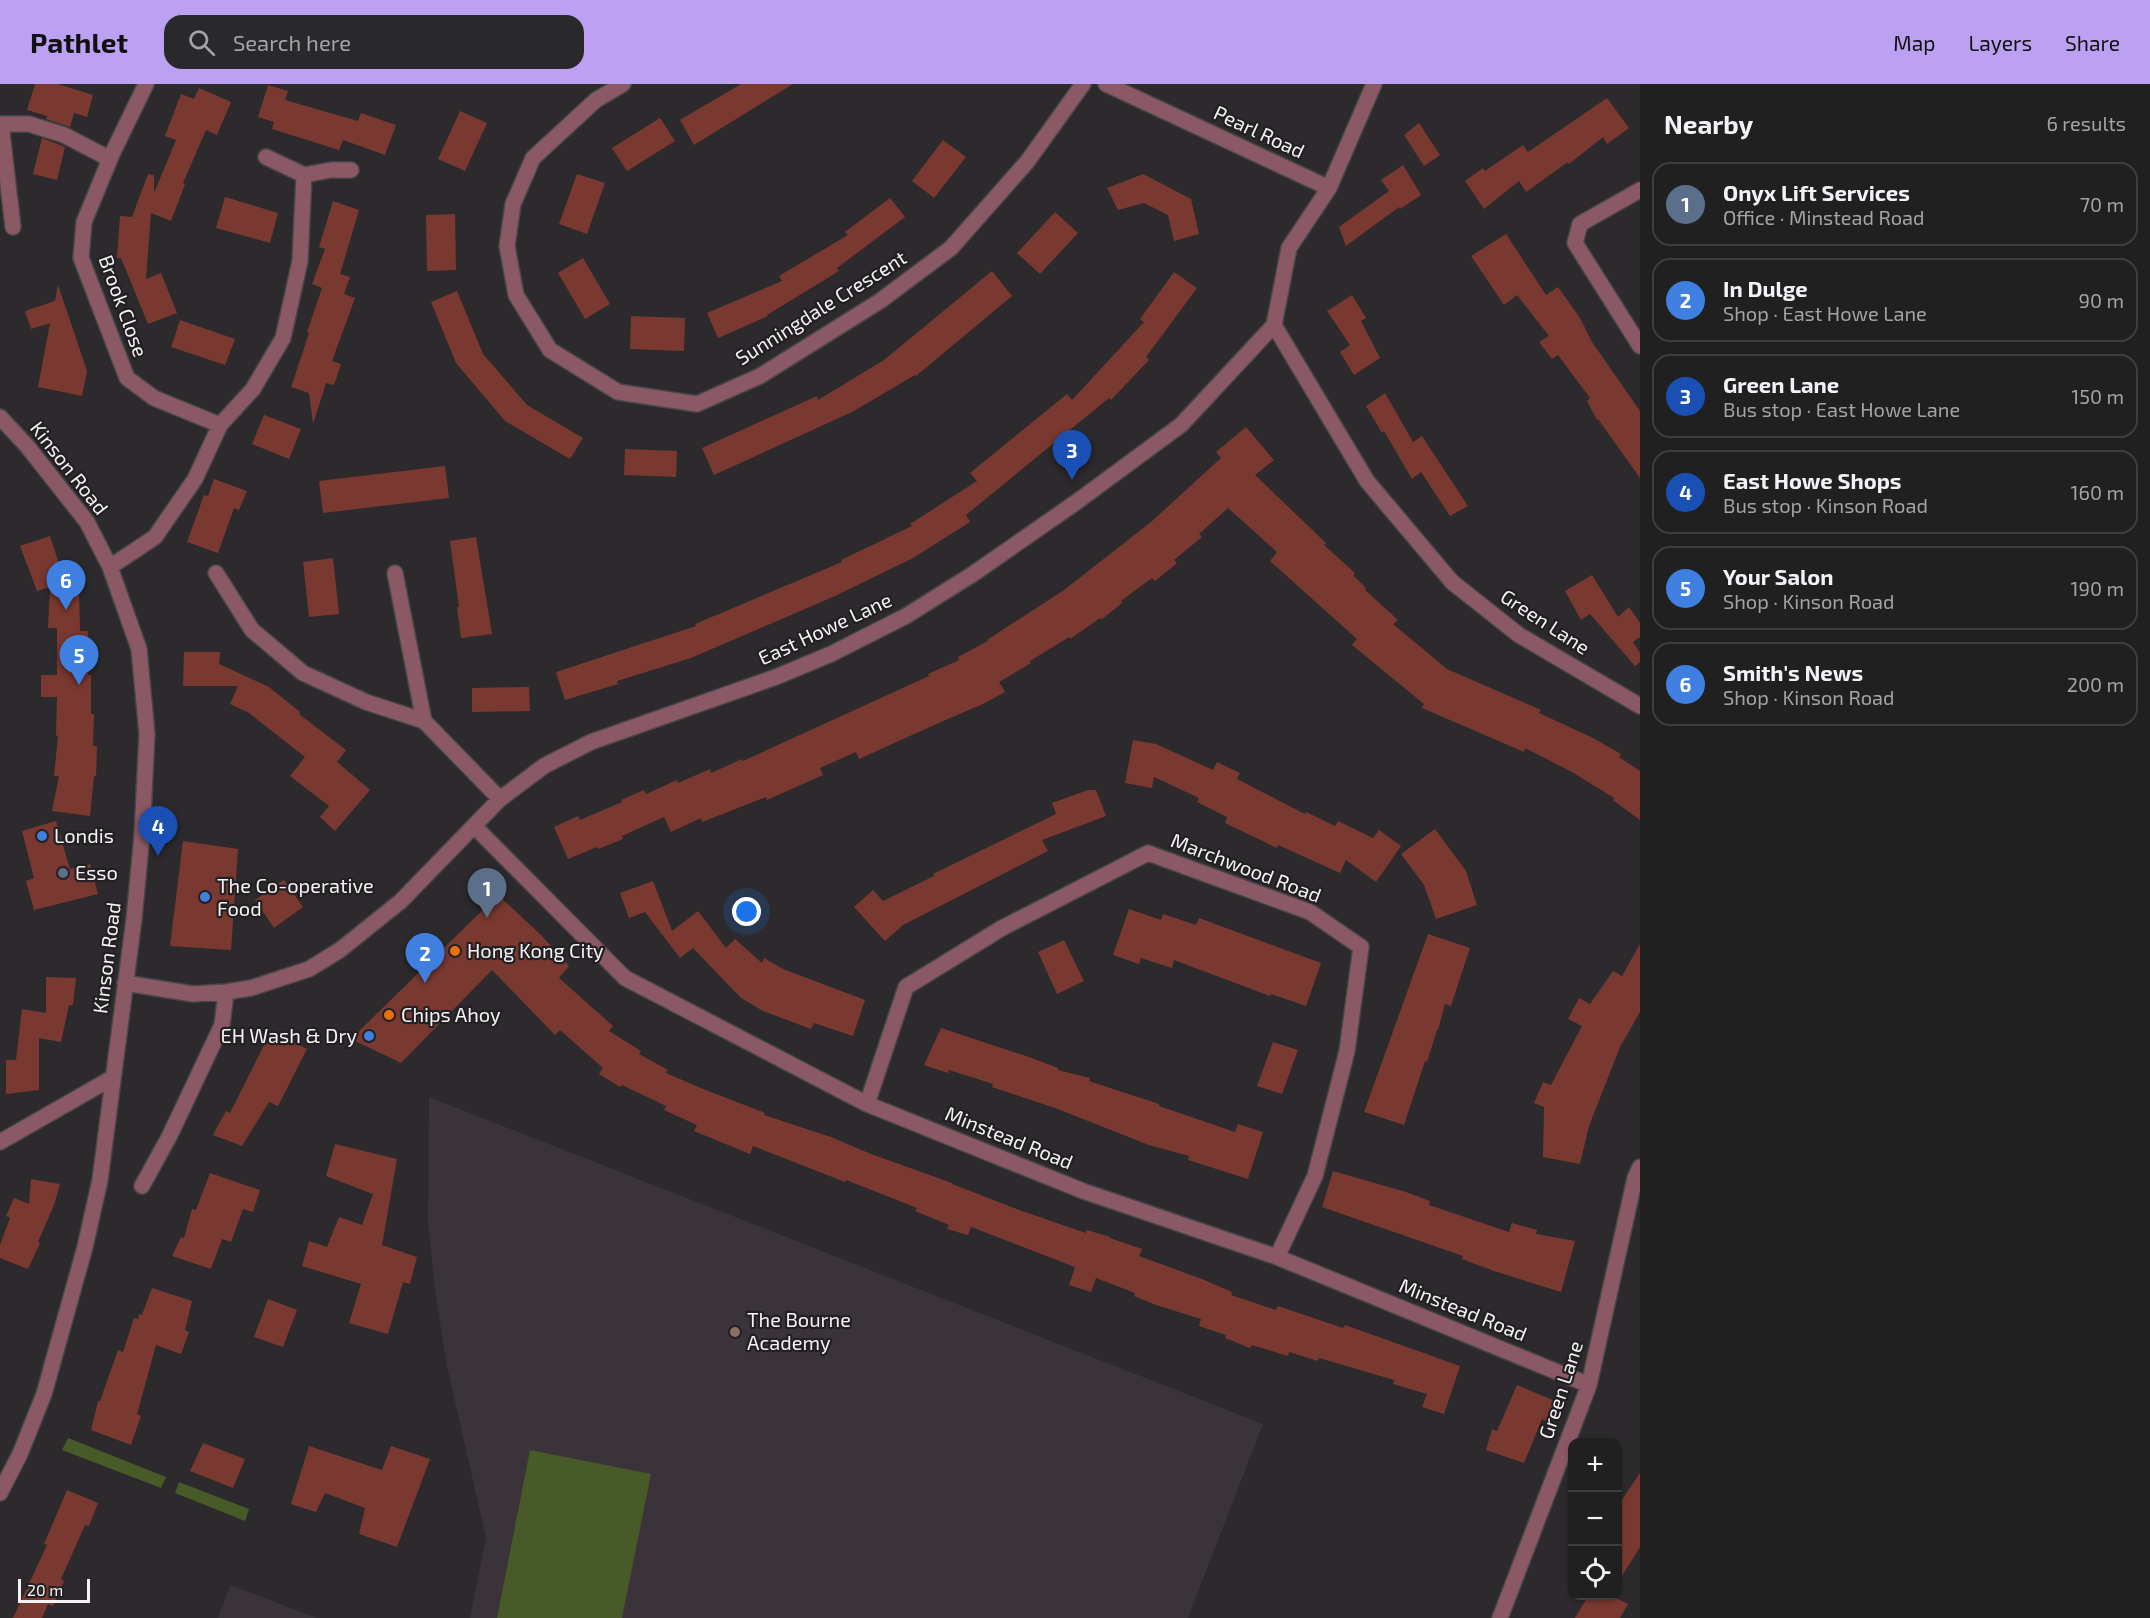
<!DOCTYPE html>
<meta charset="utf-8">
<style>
body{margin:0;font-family:"Exo 2",sans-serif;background:#29282a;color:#f1f3f6}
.controls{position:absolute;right:18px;bottom:18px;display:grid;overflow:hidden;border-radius:12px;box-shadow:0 2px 4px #0004}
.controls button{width:54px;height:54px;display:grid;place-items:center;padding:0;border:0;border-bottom:2px solid #3e3e3f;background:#212021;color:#f1f3f6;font:30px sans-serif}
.scale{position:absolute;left:18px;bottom:15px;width:72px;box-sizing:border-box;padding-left:6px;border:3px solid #f4f2f4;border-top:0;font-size:16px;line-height:21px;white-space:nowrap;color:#f4f2f4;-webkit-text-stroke:4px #222022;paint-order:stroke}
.you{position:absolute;left:747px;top:828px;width:21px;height:21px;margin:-15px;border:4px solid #fff;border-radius:50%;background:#1a73e8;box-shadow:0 0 0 9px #1a73e833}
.badge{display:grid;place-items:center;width:39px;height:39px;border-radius:50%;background:#bca0f2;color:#fff;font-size:20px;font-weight:700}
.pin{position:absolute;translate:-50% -50px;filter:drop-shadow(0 2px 3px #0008)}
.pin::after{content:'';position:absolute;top:32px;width:21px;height:18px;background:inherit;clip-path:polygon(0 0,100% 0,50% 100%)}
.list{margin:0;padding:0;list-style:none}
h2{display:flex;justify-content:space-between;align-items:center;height:78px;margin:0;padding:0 24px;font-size:26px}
h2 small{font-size:20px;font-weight:400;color:#a2a3a5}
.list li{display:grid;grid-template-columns:39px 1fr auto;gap:18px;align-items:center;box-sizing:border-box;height:84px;margin:0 12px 12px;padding:0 12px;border:2px solid #3e3e3f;border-radius:18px}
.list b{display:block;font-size:22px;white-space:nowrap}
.list p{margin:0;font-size:20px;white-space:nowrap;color:#a2a3a5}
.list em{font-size:20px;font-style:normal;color:#a2a3a5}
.icon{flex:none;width:33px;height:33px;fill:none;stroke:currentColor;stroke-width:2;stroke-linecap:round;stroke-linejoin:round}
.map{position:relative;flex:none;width:1640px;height:1534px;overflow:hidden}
header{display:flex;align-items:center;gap:36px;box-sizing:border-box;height:84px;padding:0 30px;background:#bca0f2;color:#111}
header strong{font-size:28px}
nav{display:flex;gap:33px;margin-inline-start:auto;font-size:21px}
.search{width:420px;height:54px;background:#29282a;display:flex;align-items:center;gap:15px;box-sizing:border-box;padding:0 21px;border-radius:18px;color:#a2a3a5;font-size:22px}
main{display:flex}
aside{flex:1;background:#212021}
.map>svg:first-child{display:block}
.built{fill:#3a3339}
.green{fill:#475a27}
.building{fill:#7a3930}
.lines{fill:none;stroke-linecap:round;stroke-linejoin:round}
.minor-casing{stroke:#484648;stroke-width:18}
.minor{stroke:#8b5965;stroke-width:15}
.shop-dot{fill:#3f7fe0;stroke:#222022;stroke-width:2}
.service-dot{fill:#5c6f8a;stroke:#222022;stroke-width:2}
.food-dot{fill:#e8710a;stroke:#222022;stroke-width:2}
.education-dot{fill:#8d6e63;stroke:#222022;stroke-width:2}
.labels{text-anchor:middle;stroke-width:4.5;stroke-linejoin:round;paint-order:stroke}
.street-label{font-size:20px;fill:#f4f2f4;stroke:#222022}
.poi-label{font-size:20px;fill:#f4f2f4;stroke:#222022;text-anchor:start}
</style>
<header>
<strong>Pathlet</strong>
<div class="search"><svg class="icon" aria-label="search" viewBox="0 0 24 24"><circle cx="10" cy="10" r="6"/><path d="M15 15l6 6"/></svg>Search here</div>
<nav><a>Map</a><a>Layers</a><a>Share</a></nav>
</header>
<main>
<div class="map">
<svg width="1640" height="1534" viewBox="0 0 1640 1534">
<rect width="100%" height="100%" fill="#2c2a2c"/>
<path class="built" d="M429,1013L1263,1340L1188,1534H470L486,1454L447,1282L436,1214L428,1140Z
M230,1501L317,1534H218Z"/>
<path class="green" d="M68,1354L166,1393L161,1404L62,1366Z
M530,1366L651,1390L622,1534H497Z
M179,1398L249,1425L245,1437L175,1409Z"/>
<path class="building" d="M35,0H58L93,11L87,33L74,29L70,43L46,35L47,32L27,26Z
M741,0H793L694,61L680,36Z
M268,1L288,7L285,16L358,37L361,29L396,41L385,71L343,56L339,66L272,45L274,38L258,33Z
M199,4L231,18L217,51L206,46L183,99L185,100L171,137L151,129L146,195L161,189L177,229L148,240L121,174H117L120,132L132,133L148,90L154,91V109L176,56L165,52L181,10L194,15Z
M1607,14L1629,44L1607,60L1603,53L1569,80L1568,78L1526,108L1519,97L1484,125L1465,97L1483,84L1485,87L1523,61L1528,68Z
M460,27L487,39L465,87L438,75Z
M660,34L675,57L627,87L612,64Z
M1419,39L1440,71L1424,82L1404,51Z
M42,54L65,63L57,96L33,90Z
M943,56L966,73L934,114L912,97Z
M1403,81L1421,111L1400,125L1399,123L1346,162L1339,143L1389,107L1381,96Z
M577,90L605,99L587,150L559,140Z
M1143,90L1191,115L1199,150L1174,157L1168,131L1144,119L1118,126L1107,104Z
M225,113L278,129L270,159L216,144Z
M890,114L905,133L837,184L839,187L767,231L768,232L718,254L707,229L782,197L779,192L848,151L845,148Z
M333,117L359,126L340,190L350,193L344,210L355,214L332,277L341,280L334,301L326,299L313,340L309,309L291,303L309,249L307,248L322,204L312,200L325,165L319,163Z
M1055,128L1078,149L1040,190L1017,169Z
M455,130L456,186L427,187L426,131Z
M1506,150L1546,211L1558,203L1580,234L1592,258L1640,327V394L1598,335L1597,336L1587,317L1590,314L1558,271L1552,275L1539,258L1549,252L1517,211L1504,221L1471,172Z
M583,174L610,220L585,235L558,189Z
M992,187L1012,212L916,292L915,291L852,328L714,391L702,364L817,312L818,316L884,276Z
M1174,188L1197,204L1146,273L1149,276L1111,316L1109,314L966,431L970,438L913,474L835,512L691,574L617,597L618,600L565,616L556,588L696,542L695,540L842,478L841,476L912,442L910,440L977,397L970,389L1067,310L1072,316L1144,238L1140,235Z
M58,201L87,287L82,312L38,303L50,239L31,245L25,227L55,217Z
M457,207L483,270L527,321L583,354L570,375L505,337L456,279L431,218Z
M1352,211L1366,234L1361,237L1380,274L1354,291L1340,268L1350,261L1327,227Z
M631,232L685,234L684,267L630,265Z
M180,236L235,255L225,281L171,263Z
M1385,309L1413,358L1422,352L1468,422L1450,432L1421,388L1412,395L1384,347L1382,349L1366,322Z
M264,331L301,345L289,375L252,360Z
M1246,343L1274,376L1255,391L1326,459L1324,461L1355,489L1353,491L1366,504L1365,506L1398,536L1393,540L1447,585L1541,626L1539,629L1593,654L1621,670L1619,673L1640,687V736L1613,716L1614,714L1572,688L1525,664L1524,668L1422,624L1424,620L1352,561L1357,555L1270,477L1277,468L1228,424L1199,450L1202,453L1174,476L1177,479L1155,497L1152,494L1121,517L1122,519L1101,536L1100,534L1070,555L1069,553L1030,577L1031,579L999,598L1005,608L983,620L943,637L859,675L856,668L820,684L823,691L767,716L766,713L702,738L701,734L671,748L664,733L622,752L623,755L598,765L597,763L568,775L554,743L578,732L580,736L622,718L621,716L644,706L646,710L677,696L678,699L710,685L711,689L742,675L743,677L929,592L928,590L959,576L958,573L988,557L987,556L1064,506L1151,438L1221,374L1216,368Z
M625,365L677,367L676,393L624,391Z
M445,382L449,414L323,429L319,397Z
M214,395L247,407L239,426L234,424L218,469L187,458L204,411L208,412Z
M50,452L68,508H79L80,547H88V591H91V630H94L93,662H97L96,692H94L90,732L52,727L59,692H54L58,652H56L57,613H41V591H57V544H48L50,503L37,507L20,462Z
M476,453L492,550L461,554L457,523H459L450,457Z
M333,474L339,530L309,533L303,478Z
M1592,491L1618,533L1629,523L1640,539V553L1633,558L1640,569V578L1635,582L1590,530L1581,536L1565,507Z
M184,568H220L219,580L269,603L300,628L299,630L346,666L337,678L370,706L335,747L320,733L329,722L290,692L305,673L249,629L230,620L238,602H183Z
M529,603L530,627L472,628V604Z
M1133,656L1156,660L1213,686L1217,678L1240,689L1237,695L1305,730L1306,728L1335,742L1338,737L1373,754L1379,746L1401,762L1376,798L1346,776L1340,789L1278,761L1277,764L1225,739L1227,733L1197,718L1199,714L1154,693L1152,704L1125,699Z
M1088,706H1096L1106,732L1042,756L1048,767L903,841L885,857L854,823L873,806L883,817L934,792L933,790L1056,730L1052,719Z
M56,737L70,785L90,780L98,810L34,826L26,797L34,794L22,747Z
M1435,745L1466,787L1477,821L1436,835L1424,801L1401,770Z
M183,757L238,765L231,866L170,862Z
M284,796L303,823L274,844L255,816Z
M653,797L672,847L698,827L726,864L735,855L762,879L764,874L783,885L865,916L853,952L814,939L811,945L763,927L741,914L693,864L680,874L645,828L629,834L620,809Z
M498,811L541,851L569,882L559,894L613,942L609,947L641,967L639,970L668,986L666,989L703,1005L765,1029L764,1031L831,1053L871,1070L952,1099V1100L1022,1127L1086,1149L1087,1146L1110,1153V1154L1142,1165L1139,1172L1202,1195L1232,1208L1231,1211L1276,1226L1278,1222L1343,1244L1345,1241L1460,1282L1444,1330L1422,1323L1427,1310L1393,1300L1394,1296L1319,1274L1318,1277L1289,1268L1288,1272L1252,1261L1250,1264L1225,1254L1226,1251L1199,1242L1201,1235L1156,1221L1134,1212L1135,1209L1096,1194L1091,1208L1069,1201L1075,1183L971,1143L968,1151L947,1145L949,1141L915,1127L917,1124L846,1096L845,1098L753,1062L750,1070L694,1047L697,1041L664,1026L666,1022L622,1001L620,1003L599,990L603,984L560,946L555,951L492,886L401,979L351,955Z
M1129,825L1161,836L1163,830L1196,841L1199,834L1321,879L1306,922L1271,910L1270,912L1174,876L1172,884L1141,874L1139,880L1113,871Z
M1428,850L1470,864L1451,922L1445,920L1438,946H1437L1427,978L1425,977L1404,1041L1364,1028Z
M1064,856L1084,897L1057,910L1038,868Z
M1640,860V928L1620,963L1589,1042L1580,1080L1543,1073L1544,1023L1534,1019L1543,998L1551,1001L1582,942L1568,935L1579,914L1590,920L1613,887L1622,892Z
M46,893L76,894L73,921H69L61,958L39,954V1006L6,1010V976H16L22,925L46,929Z
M941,944L1029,973L1058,984V986L1090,994L1089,997L1159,1020V1022L1235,1048L1238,1040L1263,1048L1248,1095L1188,1076L1189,1072L1149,1061L1055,1024L992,1003L993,1000L949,986L948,989L924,981Z
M271,947L307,965L278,1022L269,1018L242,1062L213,1051L226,1027L230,1029Z
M1273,958L1298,966L1282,1010L1257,1002Z
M335,1060L397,1075L382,1161L417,1173L410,1200L403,1198L388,1250L349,1239L361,1200L302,1182L309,1157L327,1163L339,1133L362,1141L373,1110L326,1092Z
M1333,1087L1406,1108L1430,1117L1429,1121L1509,1148L1512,1139L1537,1146L1536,1150L1575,1157L1561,1208L1494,1187L1462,1175L1463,1172L1322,1123Z
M210,1089L260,1106L253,1128L243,1125L231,1158L222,1155L211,1185L172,1172L181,1153L184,1154L192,1125L196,1126Z
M31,1095L60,1100L54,1121L38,1158L40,1159L28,1185L0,1174V1161L10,1134L6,1132L14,1114L29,1120Z
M152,1204L192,1217L185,1246L189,1248L181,1270L156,1261L137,1330L141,1332L131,1361L91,1346L98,1317H100L118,1266L123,1268L134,1234L138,1235L139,1230L142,1231Z
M268,1215L297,1226L283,1263L254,1253Z
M1517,1301L1555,1317L1547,1337L1542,1335L1524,1379L1486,1366L1492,1345L1497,1347Z
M203,1359L245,1375L233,1404L190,1387Z
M309,1362L382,1386L391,1362L430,1375L397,1463L359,1450L365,1424L325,1409L316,1428L291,1420Z
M1640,1389V1463L1617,1500V1423Z
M67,1406L98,1419L89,1442L85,1441L61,1495L64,1497L53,1522L48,1520L42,1534H13L47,1461L44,1460Z
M1588,1512H1612L1628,1520L1620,1534H1575Z"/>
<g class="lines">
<defs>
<path id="minor" d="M146,0L112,70L84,138L81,174L127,294L154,314L220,341
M623,0L596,16L533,74L513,120L507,162L516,211L550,266L618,308L697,320L760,292L880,217L951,164L1027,78L1083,0
M1106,0L1329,104
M266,73L304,91L331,86H351
M1640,106L1580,140L1575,159L1640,262
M13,143L1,40H29L64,51L110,75
M1274,241L1367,397L1452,498L1519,551L1640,622
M0,333L27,362L87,438L110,483L139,565L147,650L142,751L134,835L100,1096L85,1163L44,1310L20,1370L0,1409
M110,483L155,453L195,395L220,341L253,305L283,254L300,177L304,91
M216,489L252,546L303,589L366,618L424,637
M395,489L424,637L500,715
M474,742L625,894L867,1020L1083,1107L1277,1173L1589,1301
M125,899L193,910L226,908L251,904L309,885L340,866L401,817L500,715L544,682L591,658L776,593L831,570L906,532L973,490L1075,419L1181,341L1274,241L1289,164L1329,104L1374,0
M867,1020L906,903L1002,844L1148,769L1310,828L1361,863L1347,967L1315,1092L1277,1173
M0,1058L112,994
M142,1102L170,1051L222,941L226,908
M1500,1534L1589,1301L1635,1094L1640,1083"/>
</defs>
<use href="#minor" class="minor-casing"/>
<use href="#minor" class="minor"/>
</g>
<g class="shop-dot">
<circle cx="42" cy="752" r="6"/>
<circle cx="205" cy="813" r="6"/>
<circle cx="369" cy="952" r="6"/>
</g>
<circle class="service-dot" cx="63" cy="789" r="6"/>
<g class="food-dot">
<circle cx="455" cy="867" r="6"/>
<circle cx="389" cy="931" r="6"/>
</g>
<circle class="education-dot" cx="735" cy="1248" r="6"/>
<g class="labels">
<g class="street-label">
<text transform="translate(1259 48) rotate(25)" y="7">Pearl Road</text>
<text transform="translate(123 222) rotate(70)" y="7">Brook Close</text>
<text transform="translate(821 224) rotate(-32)" y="7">Sunningdale Crescent</text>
<text transform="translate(69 384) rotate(52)" y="7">Kinson Road</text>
<text transform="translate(1545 538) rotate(33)" y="7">Green Lane</text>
<text transform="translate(825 545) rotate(-25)" y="7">East Howe Lane</text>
<text transform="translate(1246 784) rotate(21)" y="7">Marchwood Road</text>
<text transform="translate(107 874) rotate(-83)" y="7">Kinson Road</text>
<text transform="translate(1009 1054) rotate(22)" y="7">Minstead Road</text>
<text transform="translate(1463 1226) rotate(22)" y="7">Minstead Road</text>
<text transform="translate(1561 1306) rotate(-72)" y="7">Green Lane</text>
</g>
<g class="poi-label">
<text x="54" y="759">Londis</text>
<text x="75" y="796">Esso</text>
<text x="217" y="809">The Co-operative<tspan x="217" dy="23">Food</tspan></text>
<text x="467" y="874">Hong Kong City</text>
<text x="401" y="938">Chips Ahoy</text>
<text x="357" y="959" text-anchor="end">EH Wash &amp; Dry</text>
<text x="747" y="1243">The Bourne<tspan x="747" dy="23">Academy</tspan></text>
</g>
</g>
</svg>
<div class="controls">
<button>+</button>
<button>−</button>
<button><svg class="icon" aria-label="locate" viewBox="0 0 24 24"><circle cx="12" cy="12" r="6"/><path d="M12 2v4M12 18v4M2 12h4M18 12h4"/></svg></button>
</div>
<div class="scale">20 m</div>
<div class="you"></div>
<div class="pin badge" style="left:487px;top:834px;background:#5c6f8a">1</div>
<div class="pin badge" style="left:425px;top:899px;background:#3f7fe0">2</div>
<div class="pin badge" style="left:1072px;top:396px;background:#1a4fb4">3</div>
<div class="pin badge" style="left:158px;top:772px;background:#1a4fb4">4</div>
<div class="pin badge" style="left:79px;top:601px;background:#3f7fe0">5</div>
<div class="pin badge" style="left:66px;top:526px;background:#3f7fe0">6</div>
</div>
<aside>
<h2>Nearby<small>6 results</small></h2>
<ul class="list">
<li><span class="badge" style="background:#5c6f8a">1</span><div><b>Onyx Lift Services</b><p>Office · Minstead Road</p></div><em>70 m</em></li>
<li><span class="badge" style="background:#3f7fe0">2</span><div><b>In Dulge</b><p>Shop · East Howe Lane</p></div><em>90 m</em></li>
<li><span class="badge" style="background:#1a4fb4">3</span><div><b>Green Lane</b><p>Bus stop · East Howe Lane</p></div><em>150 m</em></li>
<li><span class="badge" style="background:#1a4fb4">4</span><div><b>East Howe Shops</b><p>Bus stop · Kinson Road</p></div><em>160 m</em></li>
<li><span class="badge" style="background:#3f7fe0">5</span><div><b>Your Salon</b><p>Shop · Kinson Road</p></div><em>190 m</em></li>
<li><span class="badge" style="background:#3f7fe0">6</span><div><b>Smith's News</b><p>Shop · Kinson Road</p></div><em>200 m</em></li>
</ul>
</aside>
</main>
